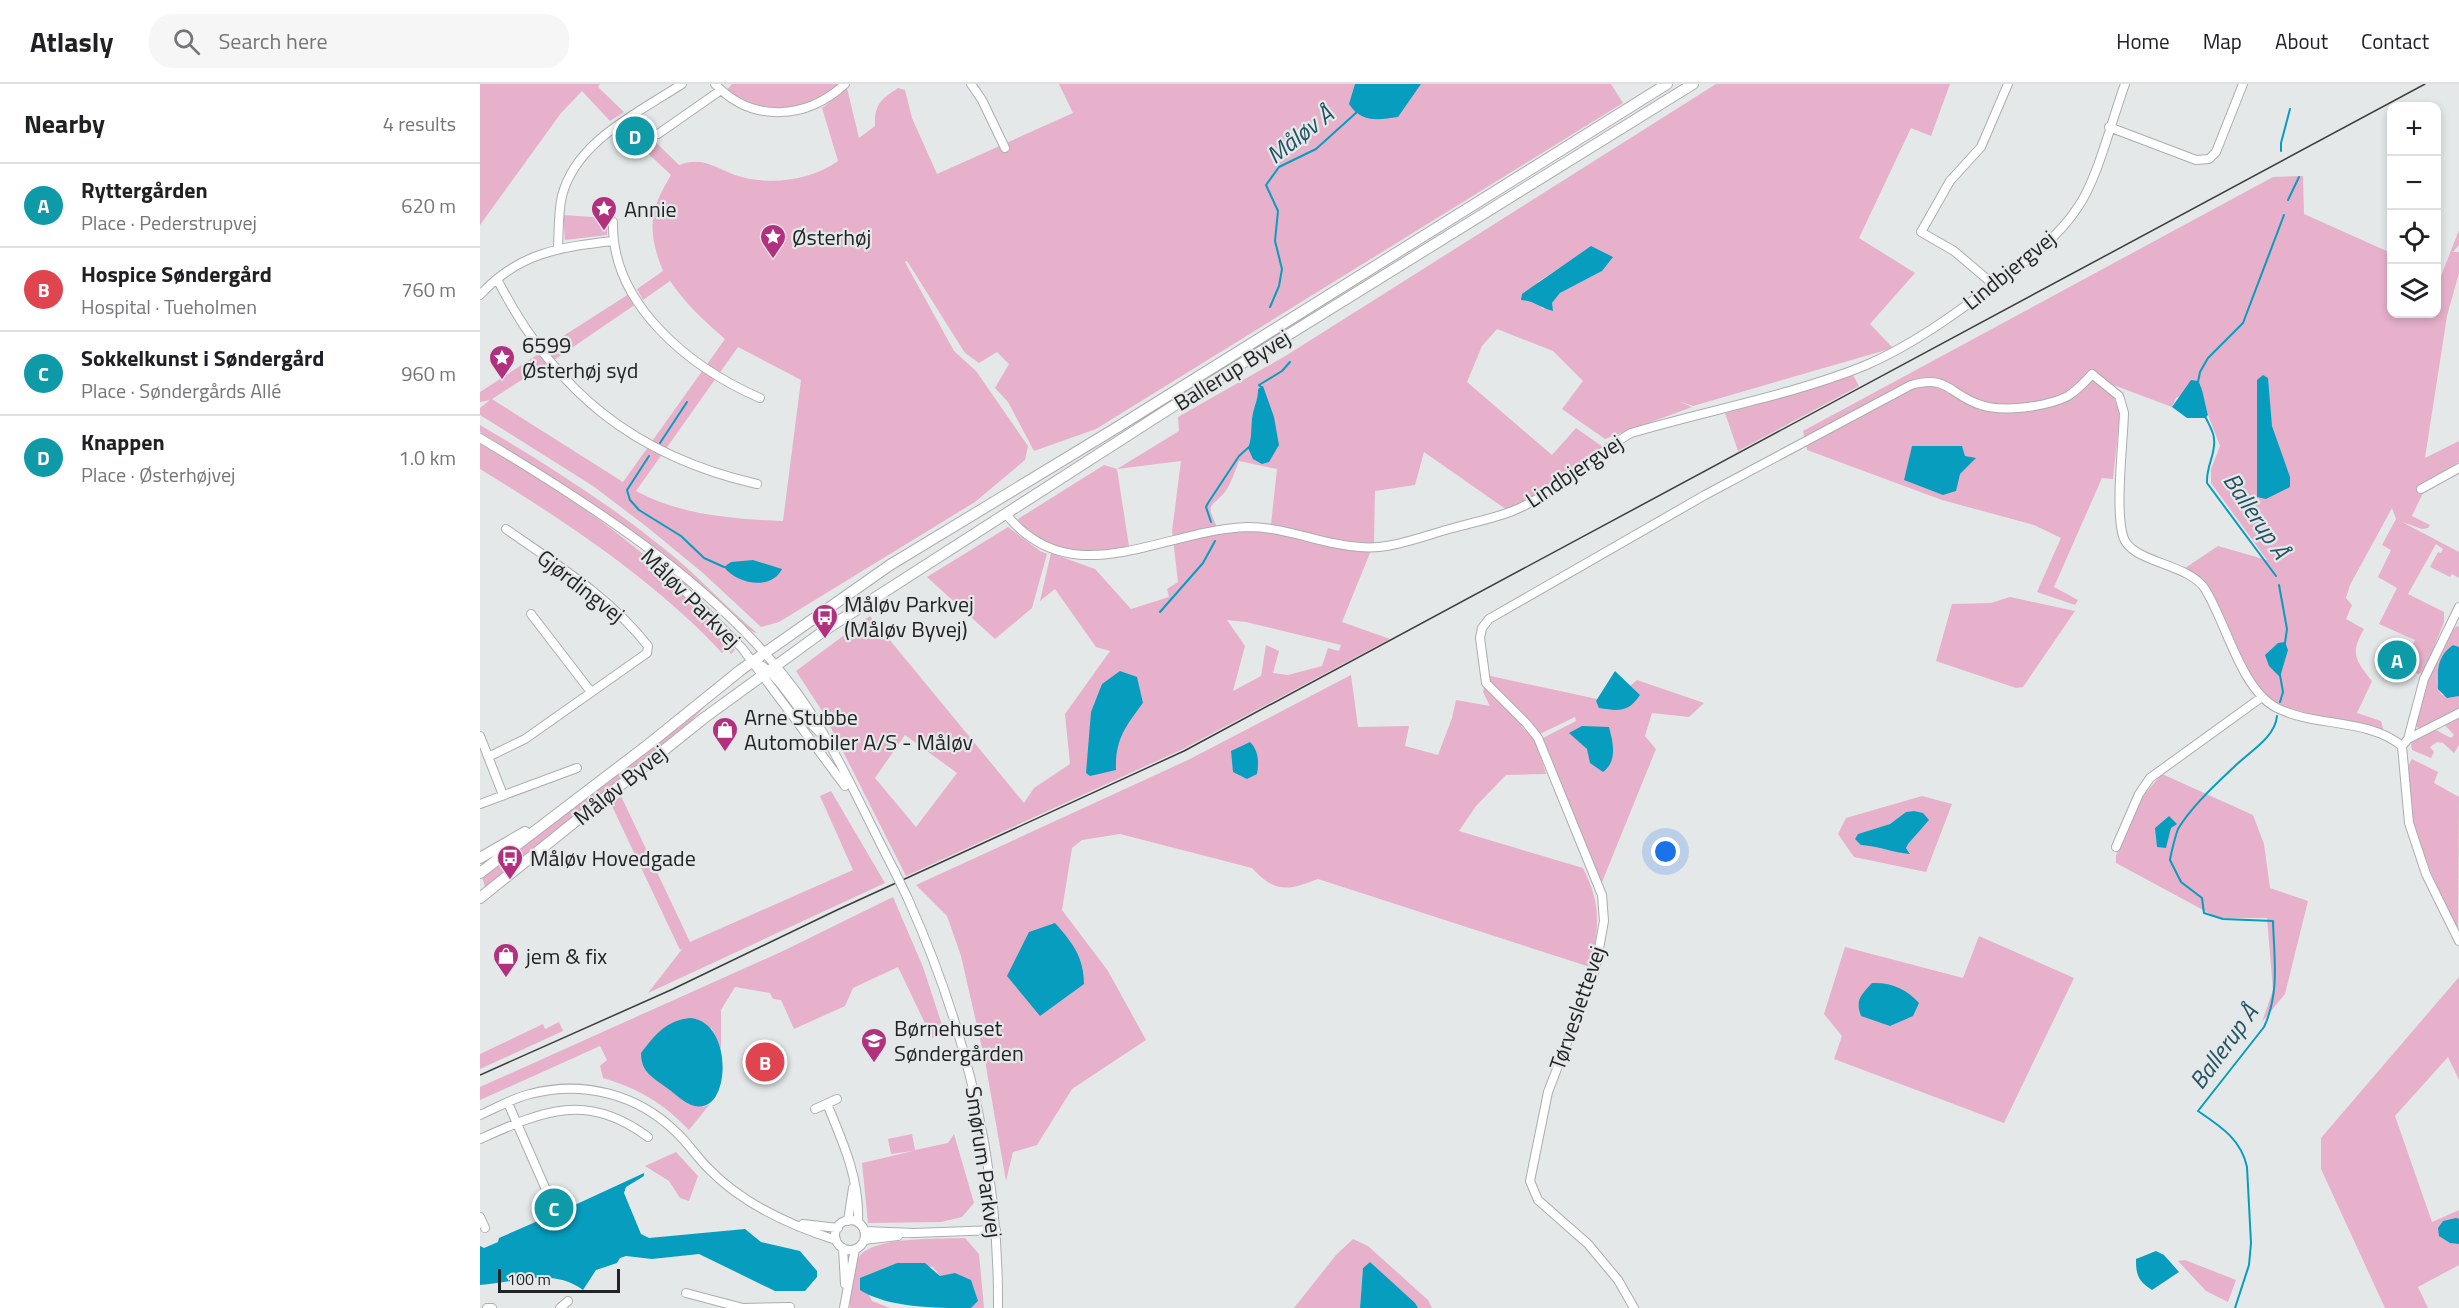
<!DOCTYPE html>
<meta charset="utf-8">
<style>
body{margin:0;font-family:"Titillium Web",sans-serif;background:#f6f6f6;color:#202124}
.controls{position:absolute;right:18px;top:18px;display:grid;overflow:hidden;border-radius:12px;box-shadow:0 3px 9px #0003}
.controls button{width:54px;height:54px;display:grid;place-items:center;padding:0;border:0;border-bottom:2px solid #e0e0e0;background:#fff;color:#202124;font:30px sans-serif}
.scale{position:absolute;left:18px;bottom:15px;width:122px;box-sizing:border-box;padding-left:6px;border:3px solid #222324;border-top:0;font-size:16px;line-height:21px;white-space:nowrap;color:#222324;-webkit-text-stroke:4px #e4e8e9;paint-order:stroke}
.you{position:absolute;left:1186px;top:768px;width:21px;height:21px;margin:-15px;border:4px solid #fff;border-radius:50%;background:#1a73e8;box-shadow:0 0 0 9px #1a73e833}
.badge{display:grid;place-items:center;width:39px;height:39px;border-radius:50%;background:#2563eb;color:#fff;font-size:20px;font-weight:700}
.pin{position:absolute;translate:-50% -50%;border:3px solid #fff;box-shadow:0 2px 6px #0006}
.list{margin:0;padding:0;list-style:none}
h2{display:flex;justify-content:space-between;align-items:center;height:78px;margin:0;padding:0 24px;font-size:26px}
h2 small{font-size:20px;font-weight:400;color:#757577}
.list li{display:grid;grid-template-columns:39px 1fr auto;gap:18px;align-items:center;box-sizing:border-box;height:84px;padding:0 24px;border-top:2px solid #e0e0e0}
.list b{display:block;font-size:22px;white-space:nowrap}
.list p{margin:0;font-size:20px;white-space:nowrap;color:#757577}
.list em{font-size:20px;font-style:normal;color:#757577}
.icon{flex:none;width:33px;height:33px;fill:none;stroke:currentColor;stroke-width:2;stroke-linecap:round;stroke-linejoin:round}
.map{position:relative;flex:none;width:1979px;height:1224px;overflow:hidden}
header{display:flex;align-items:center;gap:36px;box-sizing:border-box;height:84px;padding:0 30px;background:#fff;border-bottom:2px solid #e0e0e0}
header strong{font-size:28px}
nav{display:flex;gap:33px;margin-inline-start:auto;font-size:21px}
.search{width:420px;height:54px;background:#f6f6f6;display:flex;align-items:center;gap:15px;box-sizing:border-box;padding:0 21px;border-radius:24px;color:#757577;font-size:22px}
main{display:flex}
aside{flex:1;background:#fff}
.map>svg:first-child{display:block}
.green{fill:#e7b1cb;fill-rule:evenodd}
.water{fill:#069dbf}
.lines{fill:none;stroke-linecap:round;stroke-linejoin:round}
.stream{stroke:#069dbf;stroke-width:2}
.minor-casing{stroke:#aaadae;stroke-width:10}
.major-casing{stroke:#aaadae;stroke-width:12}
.minor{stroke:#fff;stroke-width:8}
.major{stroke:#fff;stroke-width:10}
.tram{stroke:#3b3c3d;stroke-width:1.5}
.minor-bridge-casing{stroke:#aaadae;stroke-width:10;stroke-linecap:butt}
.minor-bridge{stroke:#fff;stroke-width:8}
.labels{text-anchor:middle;stroke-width:4.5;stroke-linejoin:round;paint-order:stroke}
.poi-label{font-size:22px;fill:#222324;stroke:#e4e8e9;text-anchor:start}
.street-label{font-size:22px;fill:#222324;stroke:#e4e8e9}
.water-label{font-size:24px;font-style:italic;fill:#205261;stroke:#e4e8e9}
</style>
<header>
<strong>Atlasly</strong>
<div class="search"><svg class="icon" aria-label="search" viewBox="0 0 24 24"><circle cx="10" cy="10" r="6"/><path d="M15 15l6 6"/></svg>Search here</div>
<nav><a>Home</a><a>Map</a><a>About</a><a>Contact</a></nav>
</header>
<main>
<aside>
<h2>Nearby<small>4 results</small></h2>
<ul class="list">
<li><span class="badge" style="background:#0f9aa8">A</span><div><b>Ryttergården</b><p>Place · Pederstrupvej</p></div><em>620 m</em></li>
<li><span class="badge" style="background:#e0444e">B</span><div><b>Hospice Søndergård</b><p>Hospital · Tueholmen</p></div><em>760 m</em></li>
<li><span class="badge" style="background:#0f9aa8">C</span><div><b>Sokkelkunst i Søndergård</b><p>Place · Søndergårds Allé</p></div><em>960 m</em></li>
<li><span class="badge" style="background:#0f9aa8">D</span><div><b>Knappen</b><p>Place · Østerhøjvej</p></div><em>1.0 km</em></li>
</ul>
</aside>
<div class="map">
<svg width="1979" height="1224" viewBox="0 0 1979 1224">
<rect width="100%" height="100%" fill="#e4e8e9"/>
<path class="green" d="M0,0H120L118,3L144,28L130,37L102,7L81,29L0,141Z
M252,0H362C324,30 288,32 246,7Z
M579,0H1131L1143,19L616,345L554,367L528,318L515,304L529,280L517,268L499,279L485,269L427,177L425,178L474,267L496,287L548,362L545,376L495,418L299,538L281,543L223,489L167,443L113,402L0,331V324L10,316L0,318V308L60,269L68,279L12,315L143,398L245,255C224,237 206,220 190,197L163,216L157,205L183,187C167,147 169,127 191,91L144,47L156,39L199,81C222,72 234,83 255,91C286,102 331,97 358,77L342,24L367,4L379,54L395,42C394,21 401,15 418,4L425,6L432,34L457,90L593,29ZM258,263L321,296L303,437C252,435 201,431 156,407Z
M1236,0H1470L1451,52L1431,44L1379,154L1435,189L1390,240L1413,264L1213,322L1198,317L1212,323L1125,355L1082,325L1103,297L1073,267L1017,245L1002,262L987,298L1072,371L1096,344L1123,363L1050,417L1027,426L944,368L935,401L895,407L894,459L862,538L910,555L703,665L426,792L344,630L316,587L390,532L544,719L554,704L590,680L585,630L630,567L616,563L575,505L560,517L571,469L615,485L651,525L689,513L687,505L698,498L692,447L701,377L637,385L649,462C615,471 556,472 538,435L624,381L637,385L699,347L698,333L807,271ZM1111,163L1122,187L1080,209L1072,219L1063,225L1055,217L1058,198ZM778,305L782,380L768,364C773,352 770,341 773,329C775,320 778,315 778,305ZM759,377L797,385L791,440L764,439L737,443C726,418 729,426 745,408C751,400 755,387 759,377ZM747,536L766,538L861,561L859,567L848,564L842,582L808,591L793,589L799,567L786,561L781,592L753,607L765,562ZM663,619L648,638L635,665L611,644V628ZM425,651L477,689L436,743L395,694Z
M1823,92L1824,130L1911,169L1912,230H1956L1957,190L1961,192L1979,146V161L1973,168H1979V189L1967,232L1945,374L1979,357V378L1937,402L1943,409L1932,432L1950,441L1948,444L1942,445L1922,438L1979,468V494L1972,490L1970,493L1950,483L1958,468L1961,469L1963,465L1956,460L1928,510L1964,528V538L1944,588L1938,590L1922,580L1935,556L1899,540L1917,504L1898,493L1911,466L1902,461L1916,435L1912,424L1870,501L1866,514L1872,521L1866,535L1884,545C1870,569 1875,576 1892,597L1877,629L1901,637L1904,648L1804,623C1762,603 1748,532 1723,494L1699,488L1738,462L1787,476L1731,399V385L1740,362L1720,310L1721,301L1696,314L1692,323L1628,299L1640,329L1633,395L1622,394L1574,503L1598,516L1595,521L1557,508L1581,454L1554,441L1462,416L1327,366L1323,347L1793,93Z
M83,131L128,134L127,151L85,156Z
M149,210L156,220L74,276L66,263Z
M1373,291L1379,302L1258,367L1245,329Z
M0,341C63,378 125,417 182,463C216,489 244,522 277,549C268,549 227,506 216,497C147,443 75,394 0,348Z
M0,359C59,394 118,431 170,476C201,503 227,536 255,566L251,570L247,565L242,569C177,498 82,435 0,385Z
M528,443L560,467L567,470L552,524L515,555L447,493Z
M1530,513L1595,527L1543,603L1536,604L1456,577L1472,520L1511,519Z
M1977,542L1979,543V563L1973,561C1963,576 1949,593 1962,611L1979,612V625L1940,645L1936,642C1943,610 1951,564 1977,542Z
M871,591L878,643L929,642L925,662L958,671L972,634L976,616L1010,622L1003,608L1006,591L1117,615L1116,617L1159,612L1150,602L1157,596L1224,619L1209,633L1172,629L1165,652L1176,665L1120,803L1061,655L1096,637L1095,633L1058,651L1048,638L1041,642L1056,656L1066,690L1026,691L996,722L979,747L1103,784C1122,821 1119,844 1110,883L838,795C807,807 795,809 772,784L640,750L602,756L592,764L582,826L628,887L666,956L592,1005L557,1061L533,1068L526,1097L505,977L481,872L467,832L436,801L708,676Z
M226,621L210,638L5,803L2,792Z
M1979,632V661L1974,669L1963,659L1957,658L1950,663L1954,668L1951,674L1932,666L1931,660L1935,654L1954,645L1971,654L1974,651L1964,640Z
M1932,675L1958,688L1954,699L1979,713L1978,848C1963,815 1909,708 1932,675Z
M1682,690L1773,731L1784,760L1790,804L1828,817L1805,910L1782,938L1793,906L1787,834H1738L1636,779V771L1662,713Z
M351,707L405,799L168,909L203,864L200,866L131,720L141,712L210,858L373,786L340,712Z
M1442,712L1472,720L1446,788L1374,773L1358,750L1366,734ZM1426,728V764L1430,769C1412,769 1399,762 1381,761L1378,750L1410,740Z
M413,813L443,883L465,950L452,954L418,883L373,904L365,922L314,945L301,916L293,915L290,909L255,903L241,926V965L231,943L223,1023L230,1020L209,1046C182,1018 159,1005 123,994L120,982L127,976L120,962L0,1016V1003L303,867Z
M1499,852L1594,894L1524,1039L1354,975L1362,952L1344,930L1365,863L1483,894Z
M1979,893V996L1968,973L1915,1032L1952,1138L1979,1126V1181L1938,1203L1948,1224H1905L1841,1085V1054Z
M79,938L83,947L0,985V970L63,940L65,945Z
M432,1050L435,1066L468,1059L474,1050L494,1119L482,1133L461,1138L388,1139L382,1079L433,1067L411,1070L408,1055Z
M196,1068L218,1092L209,1117L200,1114L189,1097L165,1082Z
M485,1154L499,1170L504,1224H491L498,1217L460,1192L453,1183L417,1179L381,1194L392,1217L410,1224H370C370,1209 371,1187 378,1174C391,1152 461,1155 485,1154Z
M873,1155L888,1162L948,1216L952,1224H938L890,1178L883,1184L880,1224H814L856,1171Z
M1705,1176L1756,1196L1748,1218L1726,1207L1698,1177Z"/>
<path class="water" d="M875,0H941L918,33C898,36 881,39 869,20Z
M1111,162L1133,173L1122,187L1080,209L1072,219L1073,227C1060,224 1055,217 1041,216L1042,210Z
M1783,291L1788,294L1792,342L1810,393V403L1786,415L1777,413V296Z
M1711,296L1718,297C1723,304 1725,321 1728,331L1725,334H1707L1692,323Z
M783,302L794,333L799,361L789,378L782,380L773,375L768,364C773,352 770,341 773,329C775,320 778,315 778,305Z
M1432,362H1482L1485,372L1496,374L1480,390L1476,407L1463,411L1424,396Z
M273,476L302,485C291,507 257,500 244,483L251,478Z
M1805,558L1808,566L1800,593L1789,582L1785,571L1798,559Z
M1973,561L1979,563V612L1967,614L1958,605C1957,587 1957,572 1973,561Z
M640,587L657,593L663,619C645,643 635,656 636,686L610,692L606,689L611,628L622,600Z
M1135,587L1160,611C1148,629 1138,627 1119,624L1116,617Z
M1102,642L1129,643C1133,658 1138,677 1123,688L1110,679L1107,665L1089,649Z
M770,658C779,667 779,679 777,690L767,695L753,688L751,667Z
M1434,727L1443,729L1449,736L1428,760L1426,764L1430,770C1413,769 1399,762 1381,761L1375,755L1378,750L1410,740L1426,728Z
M1689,732L1697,740L1691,744L1686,764L1677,763L1675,744Z
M575,839C592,858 604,873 604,900L560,932L527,892L549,848Z
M1392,899C1411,898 1427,905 1439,919L1433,932L1410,942L1381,932C1375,916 1381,911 1392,899Z
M211,934C252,939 250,1018 223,1022C209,1025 197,1011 187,1004C172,993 161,988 161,969C175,951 186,936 211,934Z
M164,1089V1092L146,1103L144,1109L161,1150L169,1154L265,1145L281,1158L320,1167L337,1187V1193L325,1207H295L219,1170L172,1175L146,1172L140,1174L137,1179L116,1186L103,1206C73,1183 34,1199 0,1201V1162L4,1164L18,1158L19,1154L67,1133L70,1134L85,1128L86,1125Z
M1976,1134L1979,1135V1160L1970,1159L1959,1152L1958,1144L1963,1137Z
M1676,1167L1684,1171L1699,1188L1672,1206C1658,1197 1656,1191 1656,1175Z
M890,1178L935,1219L938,1224H880L883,1184Z
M417,1179H445L460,1192L475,1189L491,1196L498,1217L491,1224C454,1224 409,1224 380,1206V1194Z"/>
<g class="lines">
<path class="stream" d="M1801,67V59L1810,25
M1808,116L1819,93
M790,223L799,202L802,185L795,157L798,127L786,101L799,83L836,65L877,28
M1718,298L1720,288L1728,274L1763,239L1804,131
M782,304L779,301L802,287L810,278
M1725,332C1728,339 1734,348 1734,355C1736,370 1726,382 1727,399L1796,492
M180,359L207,318
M169,372L147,406L150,416L159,426L201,452L224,474L244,483
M731,438L726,423L728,419L759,372L769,363
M1799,501L1807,545L1805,559
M680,528L723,479L735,457
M1800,591L1803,608L1800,618
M1755,1224L1769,1181L1771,1159L1767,1083C1761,1055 1740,1042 1718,1027L1784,943C1800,909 1794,873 1793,837L1743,835L1724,829L1722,814L1701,798L1690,776C1691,769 1696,750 1698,745C1711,723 1735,701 1754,683C1769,668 1795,654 1797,632"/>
<defs>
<path id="minor" d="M235,0C273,40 327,35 365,0
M491,0L502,16L525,64
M1629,43L1716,76L1729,75L1736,68L1763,0
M178,50L241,6
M133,138C131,221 211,284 280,314
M78,163C79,146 78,129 82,112C96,57 158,29 202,0
M17,195C74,307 154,372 277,400
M1514,201L1474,167L1441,148L1470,97L1501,63L1528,0
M0,211C38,169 80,163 133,157
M0,354C117,424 250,509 327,623C361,675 386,733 415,788
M1941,405L1979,384
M526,430C592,513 684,445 768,443C807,443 842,461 880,463C910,466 943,452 973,444C991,439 1011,435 1030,428C1073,412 1111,372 1151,349C1228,326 1309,312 1384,282C1431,262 1474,231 1515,200C1546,177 1577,155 1598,123C1618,94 1632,35 1645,0
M170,472L262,564L365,702
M1979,523L1944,595L1928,655L1922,662L1929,739L1946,790L1979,857
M51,530L111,608
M273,577C299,587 317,628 339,648
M0,652L23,711
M1928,655L1979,629
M8,673L45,655L167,569L168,562C129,512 77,481 26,445
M0,720L97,684
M1636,763L1659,710L1670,694L1782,613
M428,815C486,944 519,1082 518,1224
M28,1019L71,1117
M347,1020C363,1058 380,1096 378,1138
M335,1025L357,1015
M0,1031C16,1024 33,1014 50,1010C103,996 158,1010 197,1049C209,1060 218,1075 230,1086C263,1120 312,1142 356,1156
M0,1055C63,1027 106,1007 168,1053
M0,1133L5,1144
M355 1151a15 15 0 1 1 30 0a15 15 0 1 1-30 0Z
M368,1137L373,1104
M323,1140L358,1144
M385,1147L434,1149L516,1146
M384,1156L418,1152
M363,1164L365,1200
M206,1209L263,1224L310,1223
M7,1224H12
M80,1224L88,1217
M364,1224L375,1165
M1154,1224L1138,1196L1108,1160L1058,1116L1050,1097L1068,1008L1115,886L1124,837L1122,811L1058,654L1047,640L1006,599L1000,554L1002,544L1009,535L1225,411L1431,301C1468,291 1468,309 1498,320C1521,329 1566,323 1588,312C1597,306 1605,298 1612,290L1639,312L1644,329C1643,360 1635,425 1643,452C1650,479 1709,479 1725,505C1746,538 1761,606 1797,624C1835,643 1888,634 1922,662"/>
<path id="major" d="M0,774L45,748
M0,789L169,660L262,585L410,481L636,344L1187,0
M0,814L224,634L345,546L695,321L1213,0"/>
</defs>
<use href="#minor" class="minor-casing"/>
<use href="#major" class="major-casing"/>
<use href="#minor" class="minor"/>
<use href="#major" class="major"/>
<path class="tram" d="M0,991L193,905L357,826L704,667L1945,0"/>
<defs>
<path id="minor-bridge" d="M415,788L428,815"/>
</defs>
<use href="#minor-bridge" class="minor-bridge-casing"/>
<use href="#minor-bridge" class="minor-bridge"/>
</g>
<defs>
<symbol id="sight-pin" viewBox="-11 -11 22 30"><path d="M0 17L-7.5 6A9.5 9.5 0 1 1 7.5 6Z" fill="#b1317e" stroke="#e4e8e9"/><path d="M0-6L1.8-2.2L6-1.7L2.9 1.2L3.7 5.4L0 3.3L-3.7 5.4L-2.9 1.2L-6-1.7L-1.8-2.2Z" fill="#fff"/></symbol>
<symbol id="bus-pin" viewBox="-11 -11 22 30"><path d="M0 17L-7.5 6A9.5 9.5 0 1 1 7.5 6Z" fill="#b1317e" stroke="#e4e8e9"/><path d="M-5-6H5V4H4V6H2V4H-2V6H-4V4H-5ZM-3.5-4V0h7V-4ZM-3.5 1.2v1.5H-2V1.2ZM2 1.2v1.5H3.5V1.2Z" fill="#fff"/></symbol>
<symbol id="shop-pin" viewBox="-11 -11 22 30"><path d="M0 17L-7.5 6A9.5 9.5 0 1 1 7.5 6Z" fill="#b1317e" stroke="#e4e8e9"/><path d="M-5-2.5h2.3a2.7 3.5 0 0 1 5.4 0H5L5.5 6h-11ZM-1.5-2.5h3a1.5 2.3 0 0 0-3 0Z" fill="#fff"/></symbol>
<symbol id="school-pin" viewBox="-11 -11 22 30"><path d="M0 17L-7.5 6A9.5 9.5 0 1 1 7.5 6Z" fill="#b1317e" stroke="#e4e8e9"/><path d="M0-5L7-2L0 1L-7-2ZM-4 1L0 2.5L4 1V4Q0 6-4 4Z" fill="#fff"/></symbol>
</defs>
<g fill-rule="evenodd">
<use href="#sight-pin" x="109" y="110" width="30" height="40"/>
<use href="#sight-pin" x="278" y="138" width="30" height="40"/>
<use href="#sight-pin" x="7" y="259" width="30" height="40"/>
<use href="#bus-pin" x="330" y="518" width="30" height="40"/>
<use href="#shop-pin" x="230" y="631" width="30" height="40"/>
<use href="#bus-pin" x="15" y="759" width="30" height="40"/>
<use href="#shop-pin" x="11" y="857" width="30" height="40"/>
<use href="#school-pin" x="379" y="942" width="30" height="40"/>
</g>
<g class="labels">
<g class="poi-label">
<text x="144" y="133">Annie</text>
<text x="312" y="161">Østerhøj</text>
<text x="42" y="269">6599<tspan x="42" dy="25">Østerhøj syd</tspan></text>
<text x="364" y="528">Måløv Parkvej<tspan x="364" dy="25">(Måløv Byvej)</tspan></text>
<text x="264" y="641">Arne Stubbe<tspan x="264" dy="25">Automobiler A/S - Måløv</tspan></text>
<text x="50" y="782">Måløv Hovedgade</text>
<text x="46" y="880">jem &amp; fix</text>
<text x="414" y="952">Børnehuset<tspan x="414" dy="25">Søndergården</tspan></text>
</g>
<g class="street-label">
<text transform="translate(1529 186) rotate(-39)" y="8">Lindbjergvej</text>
<text transform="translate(752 286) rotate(-32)" y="8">Ballerup Byvej</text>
<text transform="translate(1094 387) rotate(-34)" y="8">Lindbjergvej</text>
<text transform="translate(101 502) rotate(38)" y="8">Gjørdingvej</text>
<text transform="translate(211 514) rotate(45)" y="8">Måløv Parkvej</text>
<text transform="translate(140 701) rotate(-39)" y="8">Måløv Byvej</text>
<text transform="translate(1097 924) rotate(-71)" y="8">Tørveslettevej</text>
<text transform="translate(504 1078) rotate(82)" y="8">Smørum Parkvej</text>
</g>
<g class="water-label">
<text transform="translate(820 51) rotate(-38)" y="8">Måløv Å</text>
<text transform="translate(1776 432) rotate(56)" y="8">Ballerup Å</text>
<text transform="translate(1744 963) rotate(-54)" y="8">Ballerup Å</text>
</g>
</g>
</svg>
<div class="controls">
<button>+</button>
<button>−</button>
<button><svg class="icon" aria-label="locate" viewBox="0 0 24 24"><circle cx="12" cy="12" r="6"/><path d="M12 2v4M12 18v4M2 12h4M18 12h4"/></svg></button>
<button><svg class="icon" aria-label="layers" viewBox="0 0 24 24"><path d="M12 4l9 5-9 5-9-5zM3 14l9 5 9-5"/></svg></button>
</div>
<div class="scale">100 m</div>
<div class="you"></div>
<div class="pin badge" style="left:1917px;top:576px;background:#0f9aa8">A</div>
<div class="pin badge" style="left:285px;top:978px;background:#e0444e">B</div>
<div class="pin badge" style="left:74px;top:1124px;background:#0f9aa8">C</div>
<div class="pin badge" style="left:155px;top:52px;background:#0f9aa8">D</div>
</div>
</main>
